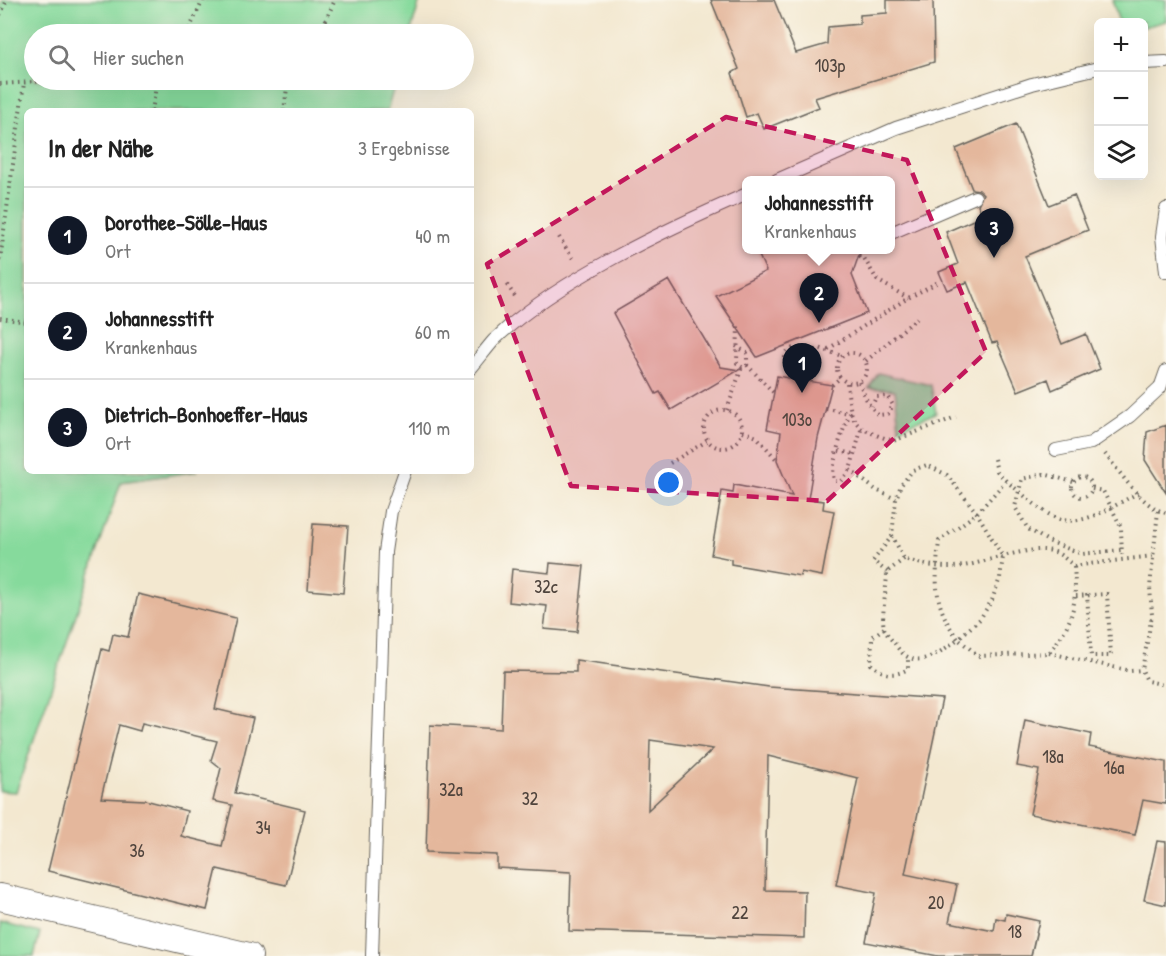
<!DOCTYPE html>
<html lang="de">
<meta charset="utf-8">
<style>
body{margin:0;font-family:"Patrick Hand",sans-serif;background:#f6f6f6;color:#222}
.controls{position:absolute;right:18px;top:18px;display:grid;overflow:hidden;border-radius:9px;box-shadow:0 6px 24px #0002}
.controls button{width:54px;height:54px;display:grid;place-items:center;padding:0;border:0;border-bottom:2px solid #e0e0e0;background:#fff;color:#222;font:30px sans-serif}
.you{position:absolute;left:669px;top:483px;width:21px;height:21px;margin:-15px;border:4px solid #fff;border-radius:50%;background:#1a73e8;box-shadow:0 0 0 9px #1a73e833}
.badge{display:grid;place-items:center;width:39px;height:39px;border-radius:50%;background:#111827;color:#fff;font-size:20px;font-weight:700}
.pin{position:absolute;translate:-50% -50px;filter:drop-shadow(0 2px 3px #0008)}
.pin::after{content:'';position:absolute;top:32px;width:21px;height:18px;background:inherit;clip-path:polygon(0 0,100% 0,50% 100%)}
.popup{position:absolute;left:742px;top:176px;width:153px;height:78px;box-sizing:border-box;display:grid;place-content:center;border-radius:9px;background:#fff;filter:drop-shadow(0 2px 4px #0005);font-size:20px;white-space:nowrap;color:#767676}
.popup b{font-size:22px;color:#222}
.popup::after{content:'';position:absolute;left:50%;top:100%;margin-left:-12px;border:12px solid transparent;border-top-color:#fff}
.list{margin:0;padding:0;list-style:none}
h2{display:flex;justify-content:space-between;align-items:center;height:78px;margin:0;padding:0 24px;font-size:26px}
h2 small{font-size:20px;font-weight:400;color:#767676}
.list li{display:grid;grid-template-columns:39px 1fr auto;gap:18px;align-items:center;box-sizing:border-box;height:96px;padding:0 24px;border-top:2px solid #e0e0e0}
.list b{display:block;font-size:22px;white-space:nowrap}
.list p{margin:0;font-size:20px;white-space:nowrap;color:#767676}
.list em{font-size:20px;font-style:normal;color:#767676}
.icon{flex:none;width:33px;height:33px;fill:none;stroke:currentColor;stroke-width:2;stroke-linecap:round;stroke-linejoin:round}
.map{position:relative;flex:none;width:1166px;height:956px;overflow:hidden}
.search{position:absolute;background:#fff;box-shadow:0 6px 24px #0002;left:24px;top:24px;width:450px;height:66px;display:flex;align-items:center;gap:15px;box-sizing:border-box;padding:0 21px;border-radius:33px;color:#767676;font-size:22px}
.panel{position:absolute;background:#fff;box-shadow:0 6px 24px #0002;left:24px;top:108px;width:450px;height:366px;border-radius:9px}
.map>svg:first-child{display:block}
.green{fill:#86da9c;stroke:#517b5c;stroke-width:1.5}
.building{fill:#e4b79c;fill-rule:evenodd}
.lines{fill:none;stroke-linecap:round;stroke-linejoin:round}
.service-casing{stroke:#67635b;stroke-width:14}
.minor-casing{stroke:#67635b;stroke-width:28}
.path{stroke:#67635b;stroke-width:4;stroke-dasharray:1.5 4.5;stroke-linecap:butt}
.service{stroke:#fff;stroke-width:12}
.minor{stroke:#fff;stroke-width:26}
.marked{fill:#c2185b;fill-opacity:0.2;stroke:#c2185b;stroke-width:4.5;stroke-dasharray:12 8;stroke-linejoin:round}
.labels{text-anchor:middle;stroke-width:6;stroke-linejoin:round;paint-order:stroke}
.number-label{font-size:18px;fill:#4e433c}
</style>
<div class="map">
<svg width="1166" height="956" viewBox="0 0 1166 956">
<rect width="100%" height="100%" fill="#fbf7ec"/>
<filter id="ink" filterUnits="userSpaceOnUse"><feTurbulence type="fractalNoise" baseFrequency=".0167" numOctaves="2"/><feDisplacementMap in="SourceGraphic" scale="12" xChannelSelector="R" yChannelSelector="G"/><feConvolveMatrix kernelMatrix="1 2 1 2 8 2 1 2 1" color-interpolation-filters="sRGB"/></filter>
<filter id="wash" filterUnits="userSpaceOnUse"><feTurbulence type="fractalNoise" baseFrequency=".008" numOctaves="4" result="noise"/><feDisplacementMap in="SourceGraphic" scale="24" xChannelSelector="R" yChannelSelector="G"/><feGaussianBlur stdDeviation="1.35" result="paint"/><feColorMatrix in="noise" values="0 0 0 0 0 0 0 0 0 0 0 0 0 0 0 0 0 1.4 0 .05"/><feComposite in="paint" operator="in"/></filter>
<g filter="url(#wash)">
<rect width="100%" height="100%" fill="#f3e8d0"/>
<path class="green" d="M3,0H420L410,34H34V80H396L387,111H27V471H198L121,482L16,792L0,791V7Z
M1112,0H1166V21L1144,27V22H1119Z
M878,373L931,385L936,413L899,428L895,390L869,388Z
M0,923L40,933L34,956H0Z"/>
<g id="blocks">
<path class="building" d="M711,0H774L796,53L827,44L828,27L860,24V15L887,13V0H933L934,62L815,98L819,107L764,129L757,113L746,117L732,73L739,69Z
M1016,124L1049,205L1074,195L1088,230L1025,256L1062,344L1086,334L1100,369L1052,390L1048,379L1018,391L997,342L992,343L967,282L947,290L939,272L958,264L946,232L978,218L977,216L982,213L978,205L983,194L979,190L972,189L956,149Z
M756,249H861L852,275L867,313L757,357L716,296L766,271Z
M669,280L721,367L739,370L671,410L660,392L656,394L613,313Z
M777,376L832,385L818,438L808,499L824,501L823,509L834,511L822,576L801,572L800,576L731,564V559L711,555L722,491L733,493L734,485L792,496L777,460L781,432L767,429Z
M1166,425V493L1145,460L1147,432Z
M313,524L348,526L343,593L308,590Z
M550,563L584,566L577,632L544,629L547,606L509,602L512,569L549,573Z
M138,594L236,618L215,709L253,718L235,793L305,810L286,885L217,869L207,910L48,871L102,649L109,651L113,634L128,637ZM142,723L217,741L211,760L221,768L213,801L232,805L222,846L181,836L187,811L145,800L101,798L119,725L140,731Z
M576,660L769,687L942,699L905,874L957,885L949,922L994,931L996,918L1005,920L1006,914L1039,921L1031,956H938L866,942L876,893L836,885L858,778L768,756L765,890L805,891L804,938L569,931L571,872L497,868V855L426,852L430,725L501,729L503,671L576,672ZM650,740L713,749L648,810Z
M1025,720L1091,734L1089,747L1166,762V804L1143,800L1135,835L1030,814L1039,770L1017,766Z
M1157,841L1166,842V905L1144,900Z"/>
</g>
</g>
<g filter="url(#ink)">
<use href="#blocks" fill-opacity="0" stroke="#67635b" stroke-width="1.5"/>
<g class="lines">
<defs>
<path id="service" d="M1144,63L1166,62
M777,180L896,128L1032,84L1098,68
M1166,209L1162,236L1166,272
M891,233L975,197
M471,368C479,359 486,349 494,340C555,281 669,228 747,194
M1056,450L1091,443L1130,416L1160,388L1166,371
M372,956L385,552L391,511L405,471"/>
<path id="minor" d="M0,897L249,956"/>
</defs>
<use href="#service" class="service-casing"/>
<use href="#minor" class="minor-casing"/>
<path class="path" d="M0,15L7,0
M187,34L203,0
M314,34L323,26L335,0
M0,84L65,80
M152,111L157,80
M284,111L288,80
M559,237L575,262
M859,257L864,258L877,280L908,298
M0,260L24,83
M507,285L517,299
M0,318L27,322
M736,346L747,353V365L742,367L737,363L738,325
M785 358a10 10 0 1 1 20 0a10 10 0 1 1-20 0Z
M828,349L908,298L940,281
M837 368a15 15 0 1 1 30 0a15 15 0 1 1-30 0Z
M805,356L819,348L842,356
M866,361L917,318
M747,365L774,393
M859,382L868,403L878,415L888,414L893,405L887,396L876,397L872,406
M847,383C851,426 853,427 893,441L956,417
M832,385L840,378
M826,409L850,413C843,429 830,465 834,481H841L850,470L861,430
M704 429a19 19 0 1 1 38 0a19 19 0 1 1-38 0Z
M727,410L742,367
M743,431L757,437L777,460
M839,451L854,454
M1105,454C1121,473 1142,507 1166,513
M994,459L997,471L1006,481
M670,463L707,441
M850,470L876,490L896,499
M1072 487a10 10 0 1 1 20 0a10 10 0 1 1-20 0Z
M1073,482L1044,474L1022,479L1015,507L1028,529L1048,541L1082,554L1121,550
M1092,489L1103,491L1121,527L1122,559
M1138,493C1116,504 1085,527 1059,519C1043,514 1020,491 1006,481L977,513L939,541C935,583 933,605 958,639L980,619L992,600L1000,578L1003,557L977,513L947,475L927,465L913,470L901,485L896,499L892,535L904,559C923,565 943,569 963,566C988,562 1031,544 1055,552C1062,555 1068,561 1074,566L1153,556
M1158,511L1150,587L1152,615L1142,670L1147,681L1166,685
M904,559L887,572C887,585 881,617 884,628C886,634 892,640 895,644C913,673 937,655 958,639L979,656L1049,653C1074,621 1077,606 1074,566
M887,572L873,561L892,536
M1076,596L1107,594L1111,656H1091L1087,594
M884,628L872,637L871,664C883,675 894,677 908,669V659
M1049,653L1131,671L1142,670"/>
<use href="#service" class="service"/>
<use href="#minor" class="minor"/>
</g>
</g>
<path class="marked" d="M726,117L907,160L986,352L827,501L571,486L487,264Z"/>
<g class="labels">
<g class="number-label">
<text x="830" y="72">103p</text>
<text x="797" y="426">103o</text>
<text x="546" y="593">32c</text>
<text x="1053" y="763">18a</text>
<text x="1114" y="774">16a</text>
<text x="451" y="796">32a</text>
<text x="530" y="805">32</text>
<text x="263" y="834">34</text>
<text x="137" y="857">36</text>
<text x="936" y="909">20</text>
<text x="740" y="919">22</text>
<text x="1015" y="938">18</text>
</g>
</g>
</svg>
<div class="controls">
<button>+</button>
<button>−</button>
<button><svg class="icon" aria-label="layers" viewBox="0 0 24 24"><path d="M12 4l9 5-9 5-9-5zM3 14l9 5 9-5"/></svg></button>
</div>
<div class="you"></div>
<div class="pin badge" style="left:802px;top:393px">1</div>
<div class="pin badge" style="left:819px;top:323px">2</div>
<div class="popup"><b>Johannesstift</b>Krankenhaus</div>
<div class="pin badge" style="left:994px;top:258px">3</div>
<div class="search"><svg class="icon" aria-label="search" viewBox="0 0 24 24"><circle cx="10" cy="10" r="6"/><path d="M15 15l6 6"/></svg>Hier suchen</div>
<section class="panel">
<h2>In der Nähe<small>3 Ergebnisse</small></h2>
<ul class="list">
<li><span class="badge">1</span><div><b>Dorothee-Sölle-Haus</b><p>Ort</p></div><em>40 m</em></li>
<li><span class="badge">2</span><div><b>Johannesstift</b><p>Krankenhaus</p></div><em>60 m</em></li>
<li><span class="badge">3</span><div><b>Dietrich-Bonhoeffer-Haus</b><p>Ort</p></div><em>110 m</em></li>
</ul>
</section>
</div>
